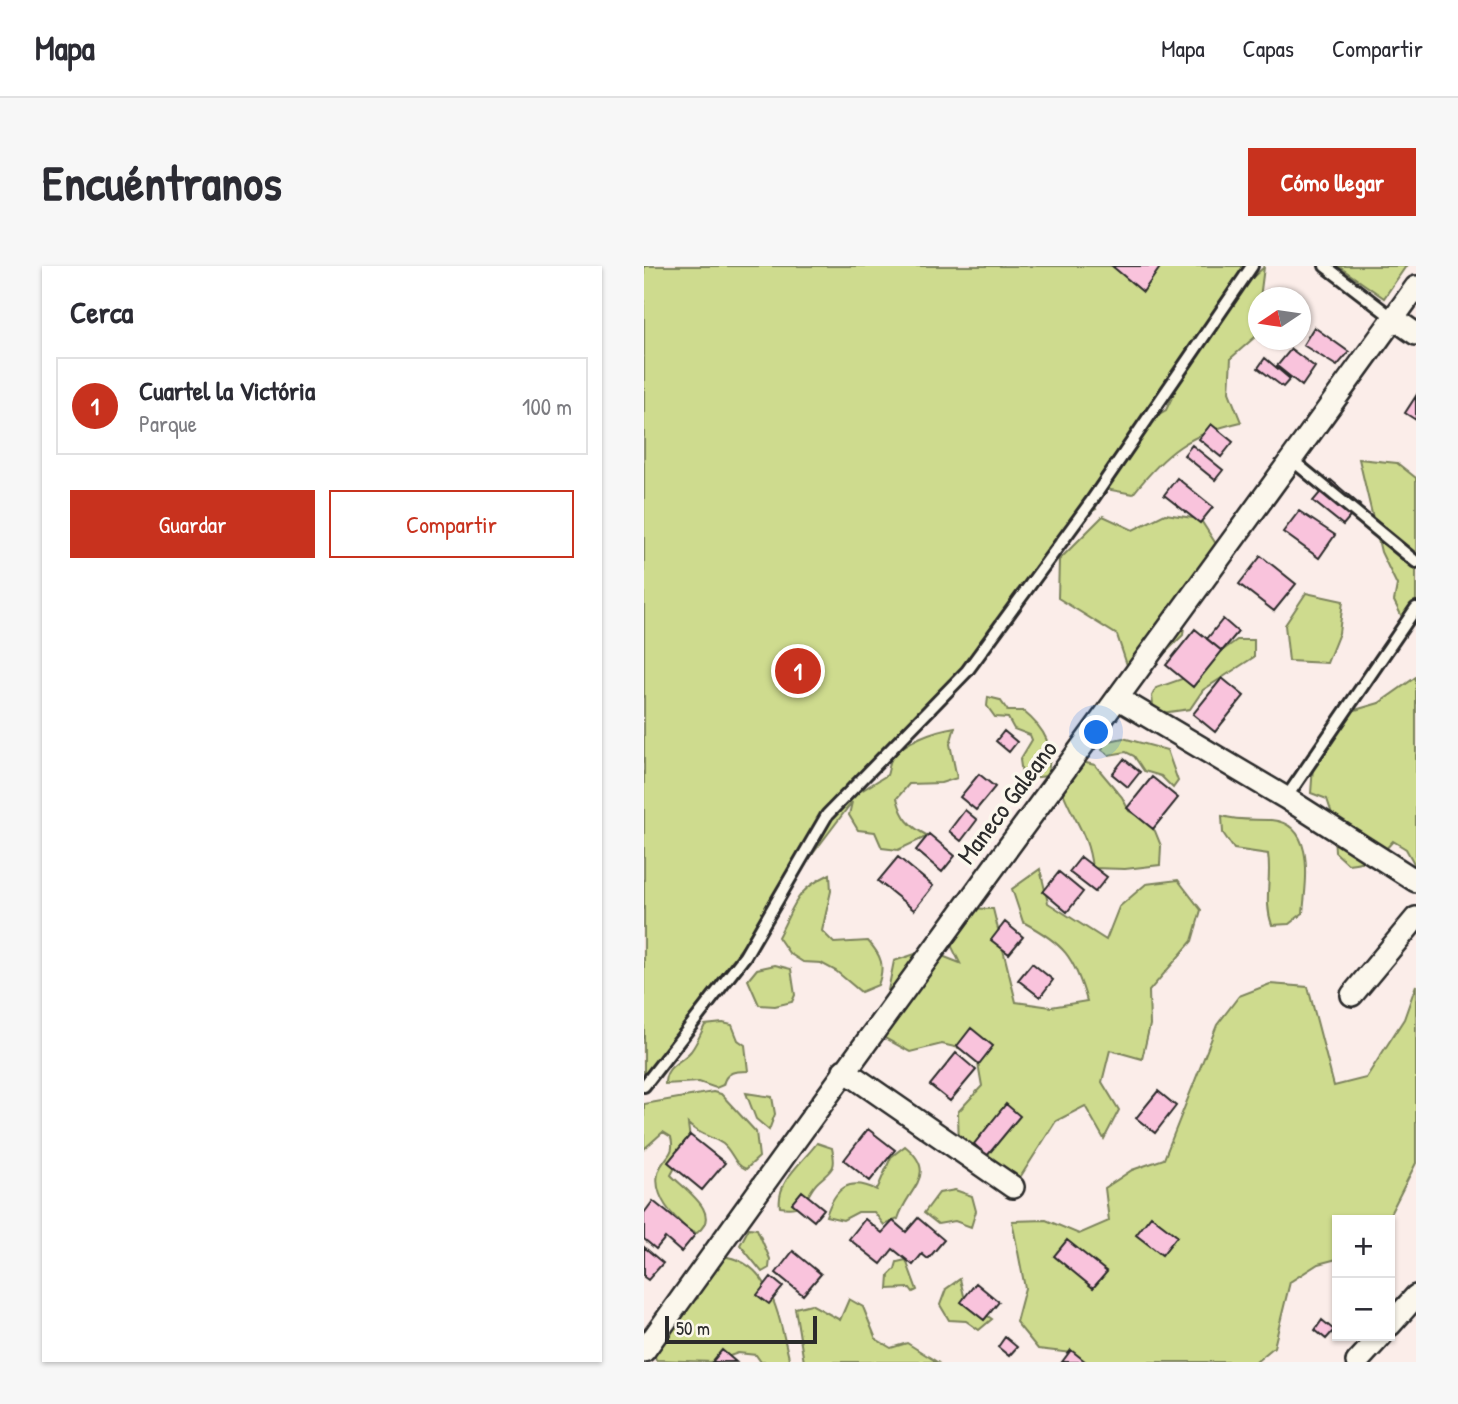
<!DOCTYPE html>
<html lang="es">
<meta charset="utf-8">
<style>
body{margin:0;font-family:"Patrick Hand",sans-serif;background:#f7f7f7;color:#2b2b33}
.controls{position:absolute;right:21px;bottom:21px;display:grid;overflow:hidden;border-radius:0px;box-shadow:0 2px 5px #0004}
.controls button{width:63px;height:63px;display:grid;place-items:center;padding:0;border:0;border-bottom:2px solid #e1e1e2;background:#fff;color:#2b2b33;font:35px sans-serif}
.compass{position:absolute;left:604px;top:21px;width:63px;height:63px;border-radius:50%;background:#fff;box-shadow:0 2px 5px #0004;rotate:257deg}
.scale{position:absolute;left:21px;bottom:18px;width:152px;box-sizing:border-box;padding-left:7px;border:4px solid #2b2b2b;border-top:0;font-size:19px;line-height:24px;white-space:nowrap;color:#2b2b2b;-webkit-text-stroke:5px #fbf7ec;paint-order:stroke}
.you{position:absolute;left:453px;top:467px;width:24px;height:24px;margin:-18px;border:5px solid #fff;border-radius:50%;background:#1a73e8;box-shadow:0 0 0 10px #1a73e833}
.badge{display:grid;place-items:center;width:46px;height:46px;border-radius:50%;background:#c8321e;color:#fff;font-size:23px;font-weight:700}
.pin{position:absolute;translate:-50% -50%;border:4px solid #fff;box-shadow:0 2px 7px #0006}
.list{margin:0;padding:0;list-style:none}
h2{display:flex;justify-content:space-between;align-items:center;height:91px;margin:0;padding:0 28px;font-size:30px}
h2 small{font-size:23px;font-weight:400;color:#7c7c81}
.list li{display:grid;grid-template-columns:46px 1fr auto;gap:21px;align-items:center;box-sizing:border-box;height:98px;margin:0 14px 14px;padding:0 14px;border:2px solid #e1e1e2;border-radius:0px}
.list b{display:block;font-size:26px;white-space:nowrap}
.list p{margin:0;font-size:23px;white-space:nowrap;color:#7c7c81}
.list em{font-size:23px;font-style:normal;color:#7c7c81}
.actions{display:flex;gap:14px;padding:21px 28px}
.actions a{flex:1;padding:16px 0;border:2px solid #c8321e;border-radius:0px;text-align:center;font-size:24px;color:#c8321e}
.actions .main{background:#c8321e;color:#fff}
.map{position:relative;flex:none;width:772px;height:1096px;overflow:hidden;border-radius:0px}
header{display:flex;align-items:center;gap:42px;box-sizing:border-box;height:98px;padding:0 35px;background:#fff;border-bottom:2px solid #e1e1e2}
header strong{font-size:33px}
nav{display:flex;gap:38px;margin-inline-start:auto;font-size:24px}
.intro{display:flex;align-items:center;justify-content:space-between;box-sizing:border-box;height:168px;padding:0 42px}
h1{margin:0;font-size:49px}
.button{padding:18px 32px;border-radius:0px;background:#c8321e;color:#fff;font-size:24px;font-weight:700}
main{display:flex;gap:42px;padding:0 42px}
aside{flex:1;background:#fff;border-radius:0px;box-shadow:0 2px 5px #0004}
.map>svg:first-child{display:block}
.green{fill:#cedb8e;stroke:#7c835c;stroke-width:2;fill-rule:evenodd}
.building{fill:#f9c3dc;stroke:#2b2b2b;stroke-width:2}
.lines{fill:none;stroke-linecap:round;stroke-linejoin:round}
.service-casing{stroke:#2b2b2b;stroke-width:16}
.minor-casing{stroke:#2b2b2b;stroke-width:26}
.service{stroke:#fbf7ec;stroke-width:10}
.minor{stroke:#fbf7ec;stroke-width:21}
.labels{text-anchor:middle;stroke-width:7;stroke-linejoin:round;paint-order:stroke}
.street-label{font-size:26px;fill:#2b2b2b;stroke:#fbf7ec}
</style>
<header>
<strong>Mapa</strong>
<nav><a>Mapa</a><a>Capas</a><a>Compartir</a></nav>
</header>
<div class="intro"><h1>Encuéntranos</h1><a class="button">Cómo llegar</a></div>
<main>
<aside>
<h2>Cerca<small></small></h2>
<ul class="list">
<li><span class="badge">1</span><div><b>Cuartel la Victória</b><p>Parque</p></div><em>100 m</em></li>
</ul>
<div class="actions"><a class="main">Guardar</a><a>Compartir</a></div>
</aside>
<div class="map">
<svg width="772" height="1096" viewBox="0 0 772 1096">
<rect width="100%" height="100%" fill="#fbede9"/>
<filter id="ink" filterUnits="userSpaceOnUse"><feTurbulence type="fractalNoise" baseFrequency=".0143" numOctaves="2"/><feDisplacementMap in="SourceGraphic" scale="14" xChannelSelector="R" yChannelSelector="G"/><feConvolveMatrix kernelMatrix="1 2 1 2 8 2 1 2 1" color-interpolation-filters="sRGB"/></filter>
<g filter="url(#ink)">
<path class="green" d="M0,0H615L607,13L620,1L611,71L587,92L585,126L597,156C545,168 522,186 489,228L456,222L461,203L443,230L452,243L437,250L360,360L262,466L217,525L243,509C245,505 245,496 248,492C259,475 292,464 311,461L306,478L313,512L297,517L265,518L253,532C258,552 265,560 284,570L254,584L238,582L231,566L214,564L205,549L208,536L0,811ZM548,90L522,144L496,159Z
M694,0H762L740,32Z
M715,193L753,197L772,212V358L758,351L750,335L753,319L737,286Z
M521,248L556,253L574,281L543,336L539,369L515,393L484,402L473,369L414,332L415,294L459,250L489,264Z
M662,327L699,335L695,367L683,397L645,395L641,359Z
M593,374H610V391L559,424L546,443L510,448L508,430L512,422L538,413L549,400L565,394Z
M772,411V601L762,583L749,575C736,591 724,596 704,598L691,586L689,551L683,533L667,527L670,488L686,458L701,447L735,437Z
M344,431L356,434L364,445H379C401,463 411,480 403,510L386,512L378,508L376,494L388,474L386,469L370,463L364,452L351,451L343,440Z
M479,472L523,484L534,515L529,522L517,510L500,505L490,490L482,486L465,489L458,484L461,476Z
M433,495L451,499L478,531L485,545L500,553L511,565L517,580L516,599L481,603L448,602C444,565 428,553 417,521Z
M578,550C595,555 609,553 627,554C672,558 662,615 659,647L645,658L628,659C619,634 628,613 624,588L590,583L579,567Z
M396,603L404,637L462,674L475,641L502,618L534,614L557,644L548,675L505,725L506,759L498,793L466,784L458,816L475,844L460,873L441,840L412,855L375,913L315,882L314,846L338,820L332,786L298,778L266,786L235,769L250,695L283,684L316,697L306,677L316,642L349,643L372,736L407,741L443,735C430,690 420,678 379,656L368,623Z
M186,608L187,625L178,665L190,677L224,675C238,690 241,700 234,719L217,726L192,705L177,697L159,696L145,687L134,671C152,638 149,626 186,608Z
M131,699L147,703L151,729L148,736L131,740L115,739L104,714L113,703Z
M626,718L664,721L690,820L722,812L760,753L772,719V897L743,954H693V993L674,998L646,1016L630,1081L612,1096H437L428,1087L394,1083L372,1056L381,1022L368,955L402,954L435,968L465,955L461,922L488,904L520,893L573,759L595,730Z
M79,757L88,759L94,774L101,779L104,805C92,805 82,805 79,819L72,822L55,816L21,818C21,799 36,798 47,785C53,777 57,767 61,759Z
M69,826L77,828L112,866L115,891L102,903C89,898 89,886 79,878C67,870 55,869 44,858L46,873L27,909C41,924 79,947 53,967C42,966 39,958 31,951C19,939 7,918 17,900C24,888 31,887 27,871L19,866L0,883V838Z
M102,827L128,831L131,848L125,864L112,853Z
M173,877L188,882C193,903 188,903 175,915C161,927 165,946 136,941C132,915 159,896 173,877Z
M261,880C296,909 263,922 254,953L240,959L230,946H214L199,954L182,950C191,922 205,910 233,924L247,891Z
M311,924L328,930L332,945L327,961L311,955L294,958L280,947L295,927Z
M105,962L113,963L126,993L125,1002L118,1006L96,979Z
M76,990C129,994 135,1054 146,1096H117L112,1089L94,1087L69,1096L12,1094C0,1059 29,1050 54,1032L53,1014Z
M262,994L273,1024L269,1026L266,1022L244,1023L245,1009L251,1003L253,996Z
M316,1013L321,1034L348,1053L335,1064L322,1055L305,1054L296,1039L302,1023Z
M205,1033L219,1041L232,1073L247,1082L263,1077L293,1096H160L151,1042L167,1038L196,1054Z"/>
<path class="building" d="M468,0H517L499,26Z
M670,61L705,86L693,100L659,79Z
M647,83L671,101L658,120L633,100Z
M621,92L646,113L639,121L614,102Z
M772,130V154L761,147Z
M567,158L589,176L577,191L555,173Z
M548,179L579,204L571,214L540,189Z
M533,212L569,241L556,257L520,229Z
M687,214L716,239L699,259L669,235Z
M655,245L691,269L675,292L639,266Z
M617,290L652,318L630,345L595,318Z
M579,353L594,366L578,385L563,373Z
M551,363L578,385L549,421L522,399Z
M578,412L600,430L571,466L549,448Z
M360,465L373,476L365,486L352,475Z
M480,493L496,506L484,521L468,508Z
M335,508L351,521L332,544L316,531Z
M508,511L534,532L509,563L483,542Z
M321,544L333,554L317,575L305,565Z
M285,568L311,590L298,606L272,584Z
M254,591L289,620L270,644L234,615Z
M437,591L463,611L451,626L425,606Z
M415,606L439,626L423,646L399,626Z
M361,656L379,671L365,688L347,674Z
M388,697L409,714L396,731L374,714Z
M327,762L349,780L335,798L313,780Z
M312,787L332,804L306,835L286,819Z
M514,825L532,840L511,867L492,852Z
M362,838L376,850L343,890L330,878Z
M224,863L251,884L226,915L200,894Z
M46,869L81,897L58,924L24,896Z
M158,925L180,943L170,955L148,937Z
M9,935L51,969L37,986L21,972L12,983L0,973V947Z
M507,950L533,970L518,989L492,969Z
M274,952L300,974L284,993L278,988L269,999L249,983L237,998L205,973L221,953L238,967L249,955L262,966Z
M423,974L463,1006L449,1022L410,990Z
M0,981L19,997L4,1014L0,1011Z
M149,985L177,1008L159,1029L132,1007Z
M127,1011L139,1021L125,1038L113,1029Z
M332,1017L355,1036L340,1054L317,1036Z
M678,1054L690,1064L682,1073L671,1064Z
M361,1071L373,1081L365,1090L354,1081Z
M78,1084L92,1096H68Z
M427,1084L442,1096H418Z"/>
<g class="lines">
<defs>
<path id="service" d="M681,0L749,52
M648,194L772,296
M642,532L772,342
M0,820L101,690L183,549L323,405L446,237L608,0"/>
<path id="minor" d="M749,52L772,68
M475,433L642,532L772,615
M708,729L772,652
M200,804L369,921
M746,1059L772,1030
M0,1085C254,728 516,377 772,21
M713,1096L737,1070"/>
</defs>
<use href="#service" class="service-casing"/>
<use href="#minor" class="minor-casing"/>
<use href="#service" class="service"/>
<use href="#minor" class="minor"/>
</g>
</g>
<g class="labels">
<g class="street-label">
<text transform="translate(363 536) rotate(-53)" y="9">Maneco Galeano</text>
</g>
</g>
</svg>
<div class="controls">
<button>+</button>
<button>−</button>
</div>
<svg class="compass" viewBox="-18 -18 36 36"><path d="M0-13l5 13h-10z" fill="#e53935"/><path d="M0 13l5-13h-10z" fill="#7c7c81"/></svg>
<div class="scale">50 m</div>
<div class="you"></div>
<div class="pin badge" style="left:154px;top:405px">1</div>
</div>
</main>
